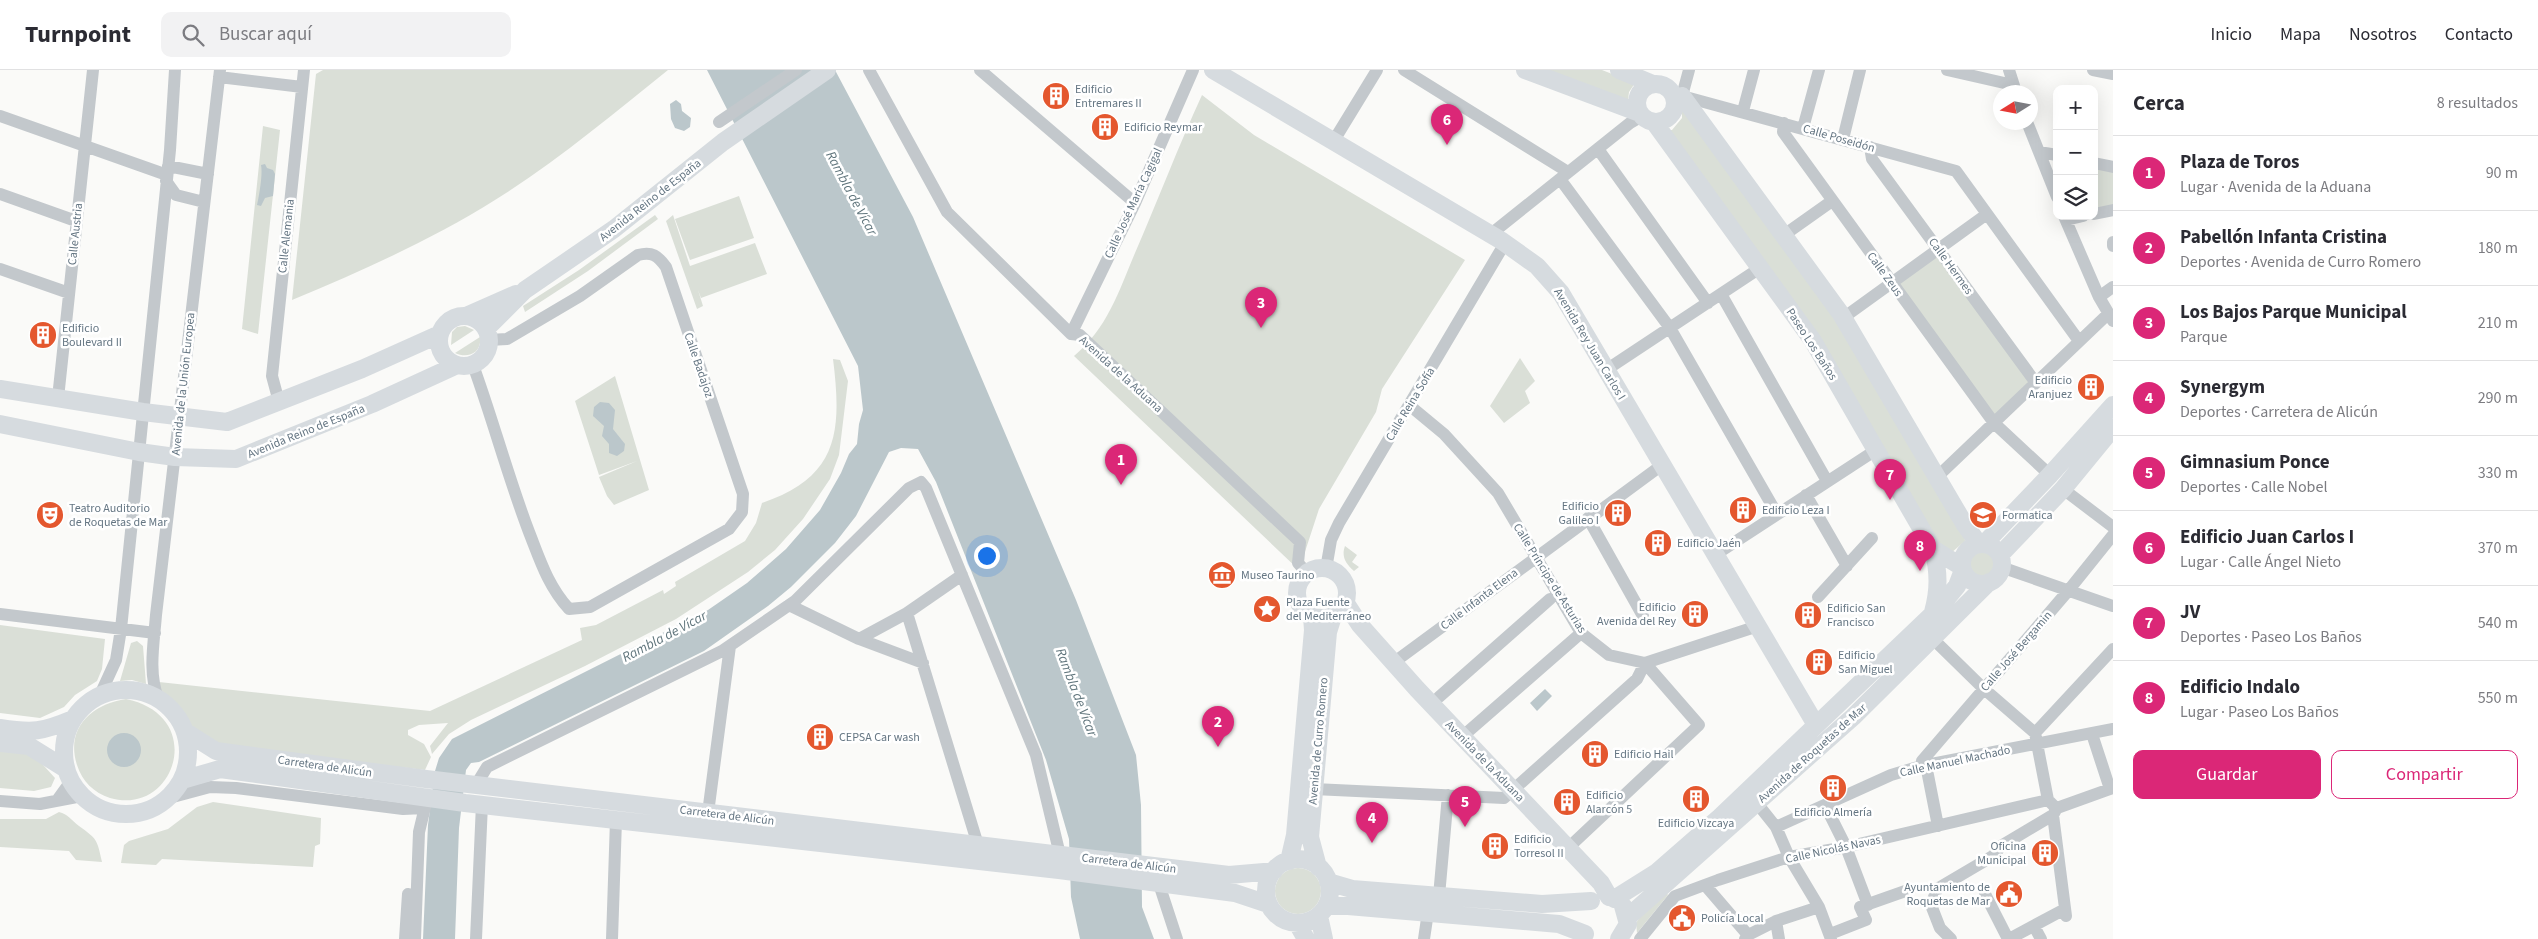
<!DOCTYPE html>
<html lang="es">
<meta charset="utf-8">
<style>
body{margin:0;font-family:"Source Sans 3",sans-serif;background:#f2f2f3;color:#2b2b33}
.controls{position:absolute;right:15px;top:15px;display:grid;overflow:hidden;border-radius:10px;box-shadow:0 5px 20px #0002}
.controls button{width:45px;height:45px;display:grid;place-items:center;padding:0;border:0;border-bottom:1px solid #e1e1e2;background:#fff;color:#2b2b33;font:25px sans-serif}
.compass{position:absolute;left:1993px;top:15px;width:45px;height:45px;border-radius:50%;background:#fff;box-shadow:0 5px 20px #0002;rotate:259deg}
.you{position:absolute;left:986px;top:485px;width:18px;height:18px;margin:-12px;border:4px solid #fff;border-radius:50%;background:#1a73e8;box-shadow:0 0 0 8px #1a73e833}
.badge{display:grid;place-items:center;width:32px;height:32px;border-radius:50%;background:#db2777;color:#fff;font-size:16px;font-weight:700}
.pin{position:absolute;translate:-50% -41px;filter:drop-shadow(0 1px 2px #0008)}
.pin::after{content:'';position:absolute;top:26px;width:18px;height:15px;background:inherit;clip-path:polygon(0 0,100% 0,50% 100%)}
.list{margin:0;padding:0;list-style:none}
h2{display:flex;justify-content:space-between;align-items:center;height:65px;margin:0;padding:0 20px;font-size:21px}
h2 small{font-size:16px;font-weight:400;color:#7c7c81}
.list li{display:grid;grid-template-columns:32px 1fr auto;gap:15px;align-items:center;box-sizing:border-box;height:75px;padding:0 20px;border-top:1px solid #e1e1e2}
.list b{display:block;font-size:19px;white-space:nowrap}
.list p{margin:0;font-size:16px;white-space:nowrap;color:#7c7c81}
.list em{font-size:16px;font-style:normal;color:#7c7c81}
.actions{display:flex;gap:10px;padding:15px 20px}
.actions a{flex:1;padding:11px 0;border:1px solid #db2777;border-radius:10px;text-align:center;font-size:18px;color:#db2777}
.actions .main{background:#db2777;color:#fff}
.icon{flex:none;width:28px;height:28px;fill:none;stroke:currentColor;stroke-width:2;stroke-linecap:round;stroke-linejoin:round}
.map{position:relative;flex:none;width:2113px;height:869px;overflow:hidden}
header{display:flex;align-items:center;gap:30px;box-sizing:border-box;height:70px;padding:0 25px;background:#fff;border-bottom:1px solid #e1e1e2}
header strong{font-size:24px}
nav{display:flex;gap:28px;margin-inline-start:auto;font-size:18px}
.search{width:350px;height:45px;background:#f2f2f3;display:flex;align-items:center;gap:12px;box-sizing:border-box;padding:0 18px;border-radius:10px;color:#7c7c81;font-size:19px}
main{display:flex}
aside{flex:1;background:#fff}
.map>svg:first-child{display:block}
.green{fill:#dadfd7}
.water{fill:#bbc7cb}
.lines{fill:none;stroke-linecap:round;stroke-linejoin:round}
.street{stroke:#c3c8cc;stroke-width:12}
.secondary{stroke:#d6dbdf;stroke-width:18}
.labels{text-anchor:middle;stroke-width:5;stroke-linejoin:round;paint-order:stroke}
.poi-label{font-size:12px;fill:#657683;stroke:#fff;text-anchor:start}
.street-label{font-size:12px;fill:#657683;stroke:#fff}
.water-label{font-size:14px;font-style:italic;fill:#60757c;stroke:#fff}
</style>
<header>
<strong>Turnpoint</strong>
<div class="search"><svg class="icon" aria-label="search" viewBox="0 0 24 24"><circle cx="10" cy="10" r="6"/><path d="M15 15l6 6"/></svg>Buscar aquí</div>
<nav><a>Inicio</a><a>Mapa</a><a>Nosotros</a><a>Contacto</a></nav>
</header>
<main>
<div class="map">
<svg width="2113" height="869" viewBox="0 0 2113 869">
<rect width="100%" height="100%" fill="#fafaf8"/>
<path class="green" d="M323,0H668C612,45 556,92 495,130C431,170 362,201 292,230L316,4Z
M1546,0H1602L1635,13L1629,22L1628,30Z
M1202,25L1254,65L1465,190L1382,319L1376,342L1319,439L1299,500L1074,286C1107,259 1119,221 1135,183C1158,130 1178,77 1202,25Z
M1682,36L1835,241L1964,460L1965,471L1951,483L1940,478L1665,60H1672L1682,48Z
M263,56L280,60L258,264L242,259Z
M2094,93L2113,97V140L2094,144Z
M739,126L754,168L690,190L675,149Z
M655,145L658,149L588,201L525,242L523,236L579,200Z
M673,145L690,196L755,173L767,204L701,228L698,220L703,236L697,239L666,151Z
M1938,179L2036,313L1994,353L1892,213Z
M465,256L474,260L451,275L452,262L457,257Z
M480,267C482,283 468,289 455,283Z
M1520,288L1535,311L1525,321L1530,333L1504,353L1490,336Z
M833,289L840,290L848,311L839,385L830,409L803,449L775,480L748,502L676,549L585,596L471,650L449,664L432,684L430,676L448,653L419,655L408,660V665L424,674L431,687L425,700L213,675L193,662L160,619L159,612L430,641L582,570L580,558L596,555L663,520L664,524L676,516L675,512L745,471L756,453L762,433C839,407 842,361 833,289Z
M615,306L649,420L614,435L607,426L599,407L637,391L599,405L575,331Z
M1345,476L1357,485L1352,492L1359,497L1354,501C1346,494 1341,487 1345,476Z
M1969 494a13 13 0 1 1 26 0a13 13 0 1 1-26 0Z
M0,555L105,569L102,599L97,611L75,625L64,637L40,648L0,643Z
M137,571L143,576L146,614L132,610L120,611L131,573Z
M126,629C208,646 175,747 110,728C94,723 82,711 77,695C65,658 92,634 126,629Z
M0,677L35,686L55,708L51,717L34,721L0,718Z
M213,732L321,748L320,774L315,776L313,797L162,789L156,795L121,793L124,775L129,771L168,759L197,737Z
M59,742C68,744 71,750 79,756C97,769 97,769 102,792L76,790L69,781L0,777V749H46Z
M1275 821a23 23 0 1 1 46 0a23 23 0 1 1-46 0Z
M1666,822L1668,825L1637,863L1636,853L1644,841Z"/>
<path class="water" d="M707,0H835L913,147L1076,530L1136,685L1141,735L1142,837L1154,869H1080L1071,827L1069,769L1046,690L936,412L918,379L901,378L889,382L856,446L835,473L791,517L768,536L704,581L479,692L471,693L466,700L459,758L455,869H423L428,755L435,701L439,688L452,669L708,540L747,513L786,479L820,440L841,403L849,384L857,374L859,354L863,340L858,296Z
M676,30L681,34L682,41L691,48L690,57L684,61L675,58L671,49L670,34Z
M265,94L267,98L273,100L275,104L273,126L265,128L261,136L257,135C259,126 263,104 261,95Z
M600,332L609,333L615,340L613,359L625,374L624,381L617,386L609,383V374L602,366L604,356L593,346L594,337Z
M1545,619L1552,626L1537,641L1530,633Z
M107 680a17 17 0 1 1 34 0a17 17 0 1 1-34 0Z"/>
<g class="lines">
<path class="street" d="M869,0L947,142L1071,264L1080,265L1300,472L1298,493L1307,503
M980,0L1135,133
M1404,0L1568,102
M1947,0L2013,15
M2009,0L2016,22
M2093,0L2113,4
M219,7L302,17
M1671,21L1682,26L1956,101L2079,271
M1682,26L1689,0
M1743,41L1754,0
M0,46L167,105
M719,52L796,0
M2027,52L2057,127
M1784,53L1783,62L1994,353L2050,405
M1803,58L1819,0
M1843,69L1860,0
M1333,72L1377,0
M1870,77L1872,89L2036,313
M1598,79L1708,233
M2039,82L2057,85
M2094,93L2113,97
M168,96L208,104
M1560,109L1670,258L1777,444
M166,111L176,125L204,132
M0,124L76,151
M2094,144L2113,140
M2064,146L2099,227L2113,251
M2066,150L2083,146
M1491,164L1630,53L1642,46
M1784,165L1832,131
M2113,172V176
M0,199L69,223
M1721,224L1827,411
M2099,227L2113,217
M1843,248L1987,144
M1071,264L1135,133L1193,0
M473,295C493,350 508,407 529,462C540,490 548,516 569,539L590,537L729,459L742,442L743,424L666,197C658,186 652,181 638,185L580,226L507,269L489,270
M1606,300L1760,198
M58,328L93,0
M279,332L272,306L304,0
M1409,335L1444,364L1498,423L1581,563L1609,585L1645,593L1758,556
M1937,407L2108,244
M2063,419L2113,457
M1806,425L1847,496
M1588,448L1643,546
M1715,485L1876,380
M2001,497L2113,536
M1326,499L1331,470L1339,453L1505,173
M962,505L907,543L978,775
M1818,527L1872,468
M789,535L859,569L923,593
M0,544L155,563
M859,569L907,543
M1933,569L1983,618L2035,663L2048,730L2054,736
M1393,593L1662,395
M100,625L116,590L121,559L170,80L175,0
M1439,627L1550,529
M158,628C148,602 154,572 156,545L220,0
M2035,663L2113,579
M2092,664L2110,719
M1463,666L1581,563
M1926,695L1938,756
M1921,696L1922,691L2068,521L2113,465
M476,715L487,697L722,581L795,531L909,418L921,412L926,418L1036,685L1060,785
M1314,719L1504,728L1637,609L1645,593L1699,655L1568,778
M169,728L210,717L236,718L403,739L424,738
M58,729L71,711
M0,731L40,734L82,726
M1756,732L1776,757L1789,787L1819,837L1831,869
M1825,735L1846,777L1868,835
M708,743L730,576
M2053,745L2066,846
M1776,757L1891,705L1921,696L2113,659
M1159,814L1177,869
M1705,815L1748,865
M1985,824L2008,869
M1439,826L1448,725
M1776,851L1779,869
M2034,856L2041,869
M1830,864L1866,850L1860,837L1911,819
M405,869L408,824
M415,869L419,762L426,733
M476,869L482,734
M612,869L616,750
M1424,869L1428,842
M1640,869L1675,826L1718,810L1789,787L1846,777L2048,730
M1745,869L1748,865L1776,851L1819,837
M1951,869L1940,858L1931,835L1937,819L1993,786L2001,776L2053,745L2057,738L2113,718
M2009,869L2065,839"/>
<path class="secondary" d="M1213,0L1502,171L1537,196L1561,223L1816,655
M1525,0L1640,43
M1619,0L1653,14
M1637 33a19 19 0 1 1 38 0a19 19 0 1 1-38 0Z
M1682,26L1841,244L1965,455L1979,474
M1654,52L1813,271L1933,479L1962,497
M466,246L516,224
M439 271a25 25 0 1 1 50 0a25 25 0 1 1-50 0Z
M486,259L525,220L614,159L723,72L827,0
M0,319L143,342L227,352L362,299L440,264
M0,354L139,382L175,387L236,389L372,334L457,295
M1984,474L2050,405L2113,335
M1962 494a20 20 0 1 1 40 0a20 20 0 1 1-40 0Z
M1933,479C1939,502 1939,520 1933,542
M2000,485L2063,419L2113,358
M1297 523a25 25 0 1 1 50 0a25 25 0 1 1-50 0Z
M1345,532L1360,555L1417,619L1601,813L1609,827
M64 682a62 62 0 1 1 124 0a62 62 0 1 1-124 0Z
M0,658C33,663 42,662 73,649
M186,662L216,681L426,709L1229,805L1274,801
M0,673L29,676L66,699
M182,710L220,699L465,733L1059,800L1235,823L1268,834
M1266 821a32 32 0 1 1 64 0a32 32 0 1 1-64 0Z
M1289,791L1295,765L1313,560L1312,546
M1318,797L1310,767L1328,562L1333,546
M1328,812L1352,819L1542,834L1591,831
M1614,829L1657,802L1720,747L1939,538L1957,516L1963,500
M1326,836H1348L1559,854L1585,864
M1319,846L1324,869
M1628,847L1853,647L1989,512
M1297,853L1306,869
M1619,869L1628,854L1623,836"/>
</g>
<defs>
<symbol id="building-disc" viewBox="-11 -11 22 22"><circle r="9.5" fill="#e4572e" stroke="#fff"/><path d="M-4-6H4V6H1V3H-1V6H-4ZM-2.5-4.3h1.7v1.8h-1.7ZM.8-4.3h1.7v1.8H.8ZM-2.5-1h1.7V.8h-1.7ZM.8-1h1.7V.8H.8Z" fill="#fff"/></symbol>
<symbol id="theatre-disc" viewBox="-11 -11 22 22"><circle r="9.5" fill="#e4572e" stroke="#fff"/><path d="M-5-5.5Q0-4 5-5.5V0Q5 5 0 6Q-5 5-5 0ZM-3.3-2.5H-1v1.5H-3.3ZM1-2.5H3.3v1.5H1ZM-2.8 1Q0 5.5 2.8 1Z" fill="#fff"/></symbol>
<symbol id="school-disc" viewBox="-11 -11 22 22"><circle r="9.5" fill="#e4572e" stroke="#fff"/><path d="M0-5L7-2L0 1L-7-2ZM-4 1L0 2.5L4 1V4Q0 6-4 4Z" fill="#fff"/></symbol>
<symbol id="museum-disc" viewBox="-11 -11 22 22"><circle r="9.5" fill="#e4572e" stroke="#fff"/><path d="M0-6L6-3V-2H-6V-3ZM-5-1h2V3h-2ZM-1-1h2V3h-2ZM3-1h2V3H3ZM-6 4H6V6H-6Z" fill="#fff"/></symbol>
<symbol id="sight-disc" viewBox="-11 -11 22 22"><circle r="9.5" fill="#e4572e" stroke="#fff"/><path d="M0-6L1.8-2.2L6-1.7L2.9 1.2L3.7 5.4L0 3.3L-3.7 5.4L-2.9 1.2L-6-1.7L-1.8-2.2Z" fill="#fff"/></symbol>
<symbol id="civic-disc" viewBox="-11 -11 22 22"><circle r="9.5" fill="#e4572e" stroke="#fff"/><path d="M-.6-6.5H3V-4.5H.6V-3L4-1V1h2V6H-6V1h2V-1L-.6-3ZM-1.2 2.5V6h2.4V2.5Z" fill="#fff"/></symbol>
</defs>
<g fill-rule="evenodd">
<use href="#building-disc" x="1040" y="10" width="32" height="32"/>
<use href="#building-disc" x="1089" y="41" width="32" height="32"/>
<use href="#building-disc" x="27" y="249" width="32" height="32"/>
<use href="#building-disc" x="2075" y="301" width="32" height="32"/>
<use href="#building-disc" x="1727" y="424" width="32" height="32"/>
<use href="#building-disc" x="1602" y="427" width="32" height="32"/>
<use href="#theatre-disc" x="34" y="429" width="32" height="32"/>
<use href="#school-disc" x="1967" y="429" width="32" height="32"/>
<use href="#building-disc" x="1642" y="457" width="32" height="32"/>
<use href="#museum-disc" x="1206" y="489" width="32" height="32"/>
<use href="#sight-disc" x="1251" y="523" width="32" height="32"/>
<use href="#building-disc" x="1679" y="528" width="32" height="32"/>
<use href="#building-disc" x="1792" y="529" width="32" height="32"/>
<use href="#building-disc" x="1803" y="576" width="32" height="32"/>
<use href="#building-disc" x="804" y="651" width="32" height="32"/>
<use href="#building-disc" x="1579" y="668" width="32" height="32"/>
<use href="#building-disc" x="1817" y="702" width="32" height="32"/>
<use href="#building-disc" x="1680" y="713" width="32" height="32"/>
<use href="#building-disc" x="1551" y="716" width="32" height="32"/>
<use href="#building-disc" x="1479" y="760" width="32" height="32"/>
<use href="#building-disc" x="2029" y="767" width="32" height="32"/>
<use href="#civic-disc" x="1993" y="808" width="32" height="32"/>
<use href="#civic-disc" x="1666" y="832" width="32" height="32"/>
</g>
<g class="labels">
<g class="poi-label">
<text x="1075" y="23">Edificio<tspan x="1075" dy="14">Entremares II</tspan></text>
<text x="1124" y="61">Edificio Reymar</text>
<text x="62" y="262">Edificio<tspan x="62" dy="14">Boulevard II</tspan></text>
<text x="2072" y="314" text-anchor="end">Edificio<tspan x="2072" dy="14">Aranjuez</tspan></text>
<text x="1599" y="440" text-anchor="end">Edificio<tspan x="1599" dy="14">Galileo I</tspan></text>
<text x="69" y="442">Teatro Auditorio<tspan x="69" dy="14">de Roquetas de Mar</tspan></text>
<text x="1762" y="444">Edificio Leza I</text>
<text x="2002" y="449">Formatica</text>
<text x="1677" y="477">Edificio Jaén</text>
<text x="1241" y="509">Museo Taurino</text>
<text x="1286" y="536">Plaza Fuente<tspan x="1286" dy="14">del Mediterráneo</tspan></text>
<text x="1676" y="541" text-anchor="end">Edificio<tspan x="1676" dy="14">Avenida del Rey</tspan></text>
<text x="1827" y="542">Edificio San<tspan x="1827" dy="14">Francisco</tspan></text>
<text x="1838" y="589">Edificio<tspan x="1838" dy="14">San Miguel</tspan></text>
<text x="839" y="671">CEPSA Car wash</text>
<text x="1614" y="688">Edificio Hail</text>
<text x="1586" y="729">Edificio<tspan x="1586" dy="14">Alarcón 5</tspan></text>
<text x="1833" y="746" text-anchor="middle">Edificio Almería</text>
<text x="1696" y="757" text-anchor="middle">Edificio Vizcaya</text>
<text x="1514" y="773">Edificio<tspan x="1514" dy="14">Torresol II</tspan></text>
<text x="2026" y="780" text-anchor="end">Oficina<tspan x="2026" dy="14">Municipal</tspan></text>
<text x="1990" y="821" text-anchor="end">Ayuntamiento de<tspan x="1990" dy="14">Roquetas de Mar</tspan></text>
<text x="1701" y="852">Policía Local</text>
</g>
<g class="street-label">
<text transform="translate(1839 68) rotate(16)" y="4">Calle Poseidón</text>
<text transform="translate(650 130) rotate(-38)" y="4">Avenida Reino de España</text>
<text transform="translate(1133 133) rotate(-65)" y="4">Calle José María Cagigal</text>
<text transform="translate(75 164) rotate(-84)" y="4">Calle Austria</text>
<text transform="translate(286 166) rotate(-84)" y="4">Calle Alemania</text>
<text transform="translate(1951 196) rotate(54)" y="4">Calle Hermes</text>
<text transform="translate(1885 204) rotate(54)" y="4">Calle Zeus</text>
<text transform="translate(1590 274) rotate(59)" y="4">Avenida Rey Juan Carlos I</text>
<text transform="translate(1812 274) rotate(57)" y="4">Paseo Los Baños</text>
<text transform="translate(699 295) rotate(71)" y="4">Calle Badajoz</text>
<text transform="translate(1121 304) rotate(42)" y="4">Avenida de la Aduana</text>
<text transform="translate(183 314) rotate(-84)" y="4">Avenida de la Unión Europea</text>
<text transform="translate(1410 334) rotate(-59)" y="4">Calle Reina Sofía</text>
<text transform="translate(306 361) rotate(-22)" y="4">Avenida Reino de España</text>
<text transform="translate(1550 508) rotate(58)" y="4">Calle Príncipe de Asturias</text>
<text transform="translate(1479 529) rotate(-37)" y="4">Calle Infanta Elena</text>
<text transform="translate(2016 581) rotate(-49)" y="4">Calle José Bergamin</text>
<text transform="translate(1318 671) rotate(-85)" y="4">Avenida de Curro Romero</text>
<text transform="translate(1812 683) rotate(-42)" y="4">Avenida de Roquetas de Mar</text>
<text transform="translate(1485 691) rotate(46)" y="4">Avenida de la Aduana</text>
<text transform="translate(1955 691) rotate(-12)" y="4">Calle Manuel Machado</text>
<text transform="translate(325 696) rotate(8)" y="4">Carretera de Alicún</text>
<text transform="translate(727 745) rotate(7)" y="4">Carretera de Alicún</text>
<text transform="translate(1833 779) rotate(-12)" y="4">Calle Nicolás Navas</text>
<text transform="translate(1129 793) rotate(7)" y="4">Carretera de Alicún</text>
</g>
<g class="water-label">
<text transform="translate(852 123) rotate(62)" y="5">Rambla de Vícar</text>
<text transform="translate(664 566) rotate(-28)" y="5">Rambla de Vícar</text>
<text transform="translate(1077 622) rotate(69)" y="5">Rambla de Vícar</text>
</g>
</g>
</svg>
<div class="controls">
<button>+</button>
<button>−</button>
<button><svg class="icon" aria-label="layers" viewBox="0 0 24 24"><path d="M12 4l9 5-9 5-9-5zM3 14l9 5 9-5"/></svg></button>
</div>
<svg class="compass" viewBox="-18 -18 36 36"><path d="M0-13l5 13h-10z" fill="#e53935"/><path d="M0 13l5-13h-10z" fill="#7c7c81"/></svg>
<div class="you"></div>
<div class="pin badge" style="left:1121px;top:415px">1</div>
<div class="pin badge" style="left:1218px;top:677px">2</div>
<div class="pin badge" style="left:1261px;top:258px">3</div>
<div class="pin badge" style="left:1372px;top:773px">4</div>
<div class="pin badge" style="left:1465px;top:757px">5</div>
<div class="pin badge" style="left:1447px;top:75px">6</div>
<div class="pin badge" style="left:1890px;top:430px">7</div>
<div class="pin badge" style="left:1920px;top:501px">8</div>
</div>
<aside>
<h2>Cerca<small>8 resultados</small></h2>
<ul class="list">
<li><span class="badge">1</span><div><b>Plaza de Toros</b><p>Lugar · Avenida de la Aduana</p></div><em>90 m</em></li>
<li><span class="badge">2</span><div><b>Pabellón Infanta Cristina</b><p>Deportes · Avenida de Curro Romero</p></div><em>180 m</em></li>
<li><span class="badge">3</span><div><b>Los Bajos Parque Municipal</b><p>Parque</p></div><em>210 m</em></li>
<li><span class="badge">4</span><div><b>Synergym</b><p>Deportes · Carretera de Alicún</p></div><em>290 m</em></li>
<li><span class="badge">5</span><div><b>Gimnasium Ponce</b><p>Deportes · Calle Nobel</p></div><em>330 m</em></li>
<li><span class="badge">6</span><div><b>Edificio Juan Carlos I</b><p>Lugar · Calle Ángel Nieto</p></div><em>370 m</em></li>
<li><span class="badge">7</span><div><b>JV</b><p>Deportes · Paseo Los Baños</p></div><em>540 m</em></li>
<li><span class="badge">8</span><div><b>Edificio Indalo</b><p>Lugar · Paseo Los Baños</p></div><em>550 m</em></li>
</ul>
<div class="actions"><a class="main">Guardar</a><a>Compartir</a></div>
</aside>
</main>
